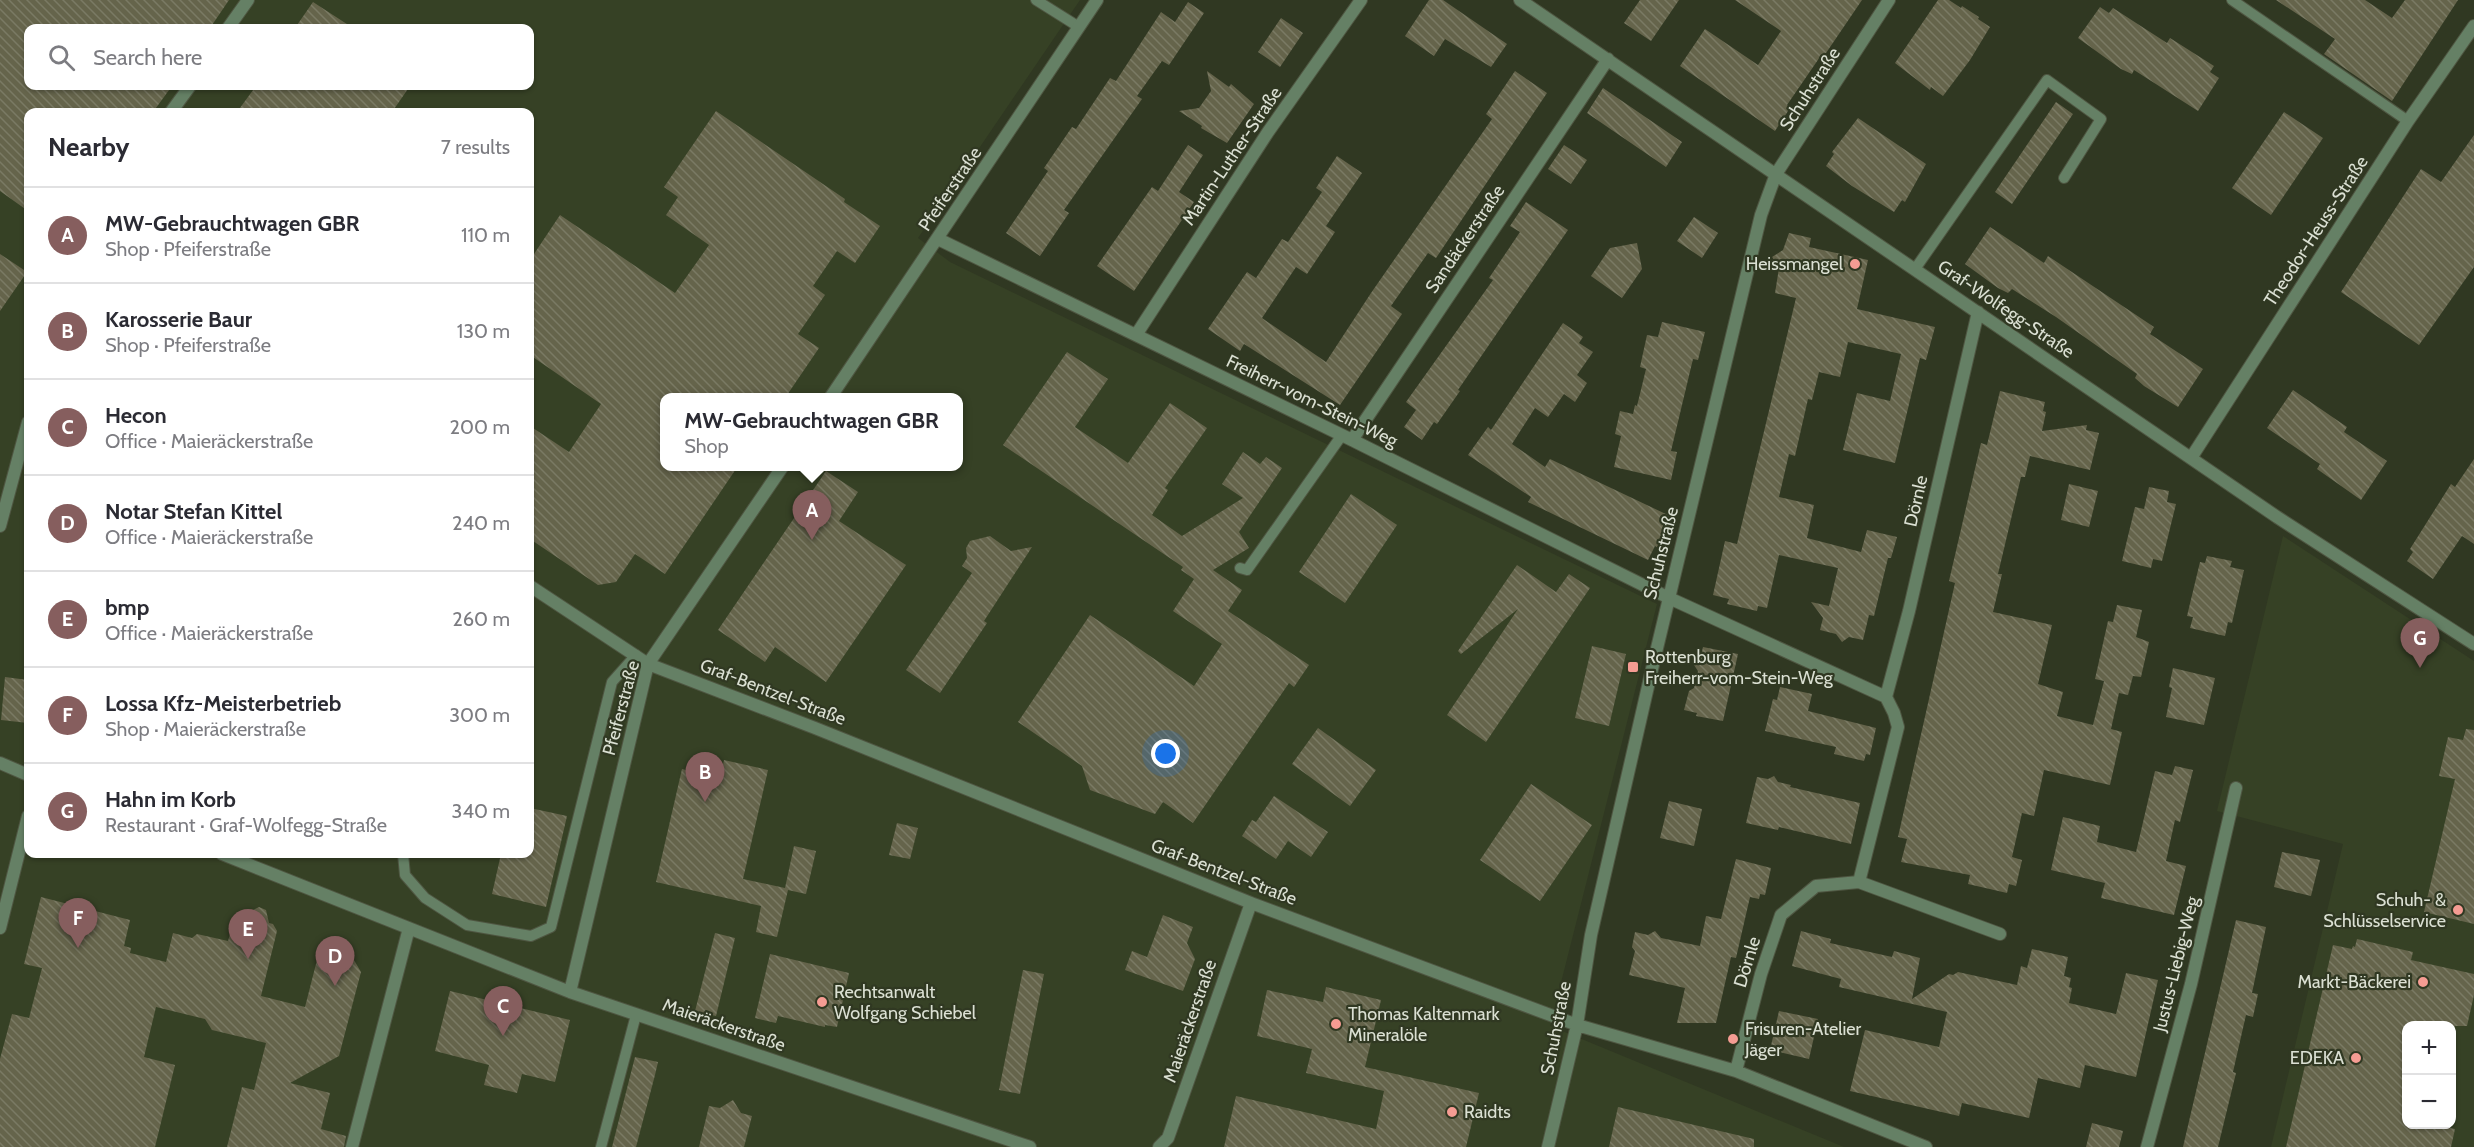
<!DOCTYPE html>
<meta charset="utf-8">
<style>
body{margin:0;font-family:Cabin,sans-serif;background:#f2f2f3;color:#2b2b33}
.controls{position:absolute;right:18px;bottom:18px;display:grid;overflow:hidden;border-radius:12px;box-shadow:0 2px 4px #0004}
.controls button{width:54px;height:54px;display:grid;place-items:center;padding:0;border:0;border-bottom:2px solid #e1e1e2;background:#fff;color:#2b2b33;font:30px sans-serif}
.you{position:absolute;left:1166px;top:754px;width:21px;height:21px;margin:-15px;border:4px solid #fff;border-radius:50%;background:#1a73e8;box-shadow:0 0 0 9px #1a73e833}
.badge{display:grid;place-items:center;width:39px;height:39px;border-radius:50%;background:#865e5e;color:#fff;font-size:20px;font-weight:700}
.pin{position:absolute;translate:-50% -50px;filter:drop-shadow(0 2px 3px #0008)}
.pin::after{content:'';position:absolute;top:32px;width:21px;height:18px;background:inherit;clip-path:polygon(0 0,100% 0,50% 100%)}
.popup{position:absolute;left:660px;top:393px;width:303px;height:78px;box-sizing:border-box;display:grid;place-content:center;border-radius:12px;background:#fff;filter:drop-shadow(0 2px 4px #0005);font-size:20px;white-space:nowrap;color:#7c7c81}
.popup b{font-size:22px;color:#2b2b33}
.popup::after{content:'';position:absolute;left:50%;top:100%;margin-left:-12px;border:12px solid transparent;border-top-color:#fff}
.list{margin:0;padding:0;list-style:none}
h2{display:flex;justify-content:space-between;align-items:center;height:78px;margin:0;padding:0 24px;font-size:26px}
h2 small{font-size:20px;font-weight:400;color:#7c7c81}
.list li{display:grid;grid-template-columns:39px 1fr auto;gap:18px;align-items:center;box-sizing:border-box;height:96px;padding:0 24px;border-top:2px solid #e1e1e2}
.list b{display:block;font-size:22px;white-space:nowrap}
.list p{margin:0;font-size:20px;white-space:nowrap;color:#7c7c81}
.list em{font-size:20px;font-style:normal;color:#7c7c81}
.icon{flex:none;width:33px;height:33px;fill:none;stroke:currentColor;stroke-width:2;stroke-linecap:round;stroke-linejoin:round}
.map{position:relative;flex:none;width:2474px;height:1147px;overflow:hidden}
.search{position:absolute;background:#fff;box-shadow:0 2px 4px #0004;left:24px;top:24px;width:510px;height:66px;display:flex;align-items:center;gap:15px;box-sizing:border-box;padding:0 21px;border-radius:12px;color:#7c7c81;font-size:22px}
.panel{position:absolute;background:#fff;box-shadow:0 2px 4px #0004;left:24px;top:108px;width:510px;height:750px;border-radius:12px}
.map>svg:first-child{display:block}
.built{fill:#364125;fill-rule:evenodd}
.building{fill:url(#building-back-hatch)}
.lines{fill:none;stroke-linecap:round;stroke-linejoin:round}
.service-casing{stroke:#4f5642;stroke-width:12}
.minor-casing{stroke:#4f5642;stroke-width:14}
.service{stroke:#658065;stroke-width:10}
.minor{stroke:#658065;stroke-width:12}
.poi-dot{fill:#f59c93;stroke:#303822;stroke-width:2}
.labels{text-anchor:middle;stroke-width:4.5;stroke-linejoin:round;paint-order:stroke}
.street-label{font-size:18px;fill:#dbe0d3;stroke:#303822}
.poi-label{font-size:18px;fill:#dbe0d3;stroke:#303822;text-anchor:start}
</style>
<div class="map">
<svg width="2474" height="1147" viewBox="0 0 2474 1147">
<defs>
<pattern id="building-back-hatch" width="6" height="6" patternUnits="userSpaceOnUse" patternTransform="scale(1.5)"><rect width="6" height="6" fill="#65644b"/><path d="M-1 5l2 2M0 0l6 6M5-1l2 2" fill="none" stroke="#7a7a64"/></pattern>
</defs>
<rect width="100%" height="100%" fill="#303822"/>
<path class="built" d="M0,0H1080L918,238L950,262L1657,604L1550,1026L1844,1147H0ZM28,28H530V86H28ZM28,112H530V854H28ZM665,398H959V466H665Z
M2283,536L2474,661V1147H2271L2343,844L2217,811ZM2406,1026H2452V1124H2406Z"/>
<path class="building" d="M0,0H229L210,28H28V86H172L153,112H28V211L0,191Z
M1429,0H1443L1507,44L1491,67L1445,39L1434,56L1405,36Z
M1640,0H1679L1651,41L1624,23Z
M1735,0H1862L1824,56L1822,54L1787,105L1790,108L1775,131L1680,66L1705,29L1758,65L1781,31Z
M1938,0H1949L1961,8L1962,6L1979,17L1978,19L1990,27L1970,60L1943,96L1931,87L1930,90L1895,63Z
M2276,0H2365L2392,18L2405,0H2458L2392,101L2324,54L2335,39Z
M313,2L353,28H295Z
M1188,2L1204,13L1169,65L1162,61L1137,96L1142,99L1064,210L1069,213L1040,256L1006,233L1048,171L1044,168L1072,127L1076,129L1110,78L1116,81L1161,12L1175,22Z
M2100,7L2109,13L2113,8L2167,43L2170,38L2214,66L2210,72L2219,78L2198,111L2134,70L2132,74L2121,69L2078,38Z
M1281,18L1303,33L1280,67L1258,52Z
M1207,71L1229,87L1231,84L1254,104L1227,143L1201,128L1202,126L1179,111L1199,108L1211,91Z
M1515,71L1547,93L1436,258L1428,253L1391,306L1402,314L1340,405L1244,344L1240,351L1208,329L1247,272L1256,278L1282,239L1288,242L1322,192L1316,188L1337,156L1362,173L1326,226L1335,232L1307,274L1296,267L1262,318L1326,362L1371,293L1492,119L1486,114Z
M256,86H410L392,112H237Z
M1603,88L1682,142L1666,167L1587,113Z
M2056,102L2073,114L2012,204L1995,192Z
M716,111L845,199L844,202L880,226L855,263L837,251L813,286L825,295L798,334L819,348L785,398H665V466H738L665,574L635,554L616,582L598,585L530,539V426L569,452L601,404L530,355V260L560,215L675,293L709,245L666,215L678,197L664,187Z
M2284,112L2323,138L2271,215L2232,188Z
M1858,118L1926,164L1905,202L1902,200L1894,212L1852,186L1826,166L1834,154L1832,152Z
M2474,135V267L2419,345L2341,292L2421,169L2441,182Z
M1188,145L1203,155L1179,192L1194,202L1134,291L1097,266L1152,187L1158,191Z
M1564,145L1587,160L1571,184L1548,169Z
M1526,202L1568,230L1458,390L1460,391L1437,424L1434,422L1422,440L1404,427L1416,410L1406,402L1493,280L1489,278L1520,232L1510,226Z
M1694,217L1718,233L1702,258L1677,241Z
M1990,227L2044,263L2048,256L2154,327L2150,334L2203,369L2178,407L2144,386L2135,378L2137,374L2056,317L2012,289L2008,293L1998,288L1965,264Z
M1789,233L1811,238L1809,247L1868,260L1857,309L1935,327L1926,360L1920,358L1895,463L1843,450L1857,393L1890,401L1901,354L1848,342L1840,377L1819,372L1812,400L1808,399L1795,456L1789,454L1779,497L1814,505L1807,538L1861,552L1867,530L1897,537L1891,558H1888L1874,616L1869,615L1863,640L1849,637L1842,642L1836,634L1820,630L1823,618L1811,602L1829,606L1838,568L1779,555L1767,608L1758,606L1757,611L1727,604L1729,599L1713,595L1725,541L1737,544L1796,298L1775,293L1779,268L1772,257L1783,250Z
M1637,243L1642,269L1622,298L1591,276L1610,248Z
M0,254L27,272L0,311Z
M1662,322L1705,332L1698,360L1693,359L1671,451L1677,452L1671,480L1614,467L1621,436L1615,434L1620,411L1633,414L1635,405L1637,406L1646,369L1640,367L1647,335L1658,337Z
M1563,323L1583,337L1579,343L1593,352L1577,375L1587,383L1575,402L1564,394L1548,417L1535,408L1512,444L1545,467L1550,459L1670,516L1664,528L1667,530L1658,548L1655,546L1648,560L1528,502L1531,497L1468,455L1488,427L1491,430Z
M1067,352L1108,379L1075,427L1128,463L1170,403L1207,428L1165,488L1168,490L1152,515L1182,536L1243,498L1222,484L1243,452L1260,464L1266,457L1282,468L1239,532L1249,548L1213,570L1242,590L1228,611L1309,665L1294,687L1289,683L1193,823L1163,802L1155,814L1090,790L1082,766L1018,722L1090,615L1194,686L1222,644L1173,611L1194,579L1181,570L1183,567L1003,445Z
M2293,390L2347,427L2344,432L2387,461L2361,500L2317,469L2320,464L2267,428Z
M2000,391L2045,402L2043,411L2046,412L2042,431L2087,425L2086,430L2099,433L2090,470L2030,456L2025,477H2021L1998,574H2002L1993,612L2052,625L2038,684L2063,692L2057,716L2093,725L2104,681L2095,679L2108,621L2113,622L2117,605L2142,610L2136,637L2149,642L2141,677L2133,676L2128,695L2119,693L2111,729L2122,732L2110,785L2044,770L2034,816L2022,813L2012,857L2022,860L2016,886L2009,884L2007,893L1968,884L1970,875L1901,862L1907,839L1898,837L1955,583L1949,581L1981,443L1987,445Z
M2474,459V544L2462,536L2433,579L2407,561L2413,552L2410,549L2451,484L2455,487Z
M826,471L858,492L839,521L906,565L826,682L775,647L765,662L718,630Z
M2069,484L2098,491L2089,527L2061,520Z
M2149,487L2169,491L2167,502L2176,504L2162,561L2153,559L2151,568L2122,561L2135,507L2144,509Z
M1351,494L1397,525L1345,603L1299,572Z
M990,536L1011,551L1032,547L984,621L987,623L940,693L906,670L972,573L962,566L967,558L966,548L970,541Z
M2207,556L2232,561L2230,567L2244,570L2232,623L2228,622L2225,636L2190,628L2193,617L2187,616L2200,562L2205,563Z
M1517,565L1556,592L1569,574L1590,588L1486,742L1447,715L1518,609L1461,654L1458,651Z
M1592,646L1626,654L1609,726L1575,718Z
M1703,647L1738,654L1723,721L1696,716L1697,713L1684,710L1689,691L1694,688L1698,671L1694,665L1700,660Z
M2173,668L2215,678L2204,725L2166,717L2172,688L2169,687Z
M5,677L28,680V723L1,720Z
M1780,687L1812,694L1808,711L1876,728L1870,755L1866,754L1864,761L1834,754L1836,747L1765,731L1773,699L1777,700Z
M1318,728L1376,770L1350,806L1292,764Z
M2466,729L2474,730V924L2424,912L2455,779L2439,776L2448,737L2463,740Z
M724,760L768,770L743,879L785,888L794,846L816,851L806,894L788,890L777,937L756,932L761,906L656,882L682,769L720,778Z
M2175,766L2193,770L2180,822L2175,820L2166,861L2186,866L2174,915L2101,898L2105,883L2051,870L2063,817L2100,826L2097,842L2136,852L2155,771L2172,775Z
M1774,776L1778,782L1791,785L1790,787L1860,803L1851,844L1779,827L1778,830L1746,823L1757,777L1768,779Z
M1531,784L1592,825L1540,901L1480,860Z
M1274,796L1328,832L1311,857L1288,841L1276,859L1242,836L1252,820L1256,822Z
M1669,801L1702,809L1694,846L1660,838Z
M530,808L567,816L546,907L492,894L501,854H530Z
M897,823L918,828L910,859L889,855Z
M2282,852L2320,860L2311,896L2274,887Z
M1736,859L1771,868L1765,895L1760,894L1759,899L1750,897L1736,958L1731,957L1716,1023H1677L1685,988L1629,975L1635,951L1632,947L1635,932L1648,935L1655,931L1661,938L1700,946L1706,916L1721,919Z
M41,897L130,920L124,946L131,948L130,953L166,962L173,933L192,938L197,934L228,941L234,920L259,907L266,910L269,923L273,924L277,931L261,996L305,1007L317,960L342,945L351,949V955L361,972L339,1056L290,1083L330,1093L321,1129L346,1136L344,1147H227L242,1087L254,1090L266,1043L212,1030L205,1019L156,1007L144,1057L175,1065L155,1147H0V1059L12,1014L29,1018L42,968L24,964Z
M1163,915L1193,927L1187,943L1195,959L1183,991L1125,970L1132,951L1147,957Z
M2236,920L2266,927L2252,993L2258,994L2253,1017L2246,1015L2233,1072L2236,1073L2218,1147H2183Z
M1801,931L1831,939L1830,943L1892,957L1894,951L1920,958L1912,999L1949,974L1953,975L1958,972L2017,985L2021,966L2027,968L2032,949L2068,957L2064,976L2071,978L2069,987L2072,988L2069,1003L2116,1014L2126,973L2158,980L2136,1077L2085,1065L2080,1088L2038,1078L2029,1118L1962,1103L1959,1116L1850,1091L1865,1030L1939,1047L1947,1012L1839,987L1841,979L1792,966Z
M715,933L735,938L716,1016L695,1011Z
M2357,939L2413,952L2411,960L2474,974V995L2467,1026H2406V1125H2435L2455,1129L2451,1147H2286L2333,945L2352,949L2353,946L2355,947Z
M770,954L849,973L837,1027L825,1025V1027L778,1016L776,1023L755,1018Z
M1023,970L1044,974L1020,1094L999,1090Z
M1326,987L1381,1000L1365,1067L1479,1093L1466,1147H1224L1236,1096L1376,1129L1384,1091L1306,1073L1312,1049L1257,1036L1267,990L1323,1002Z
M450,991L570,1020L555,1082L522,1074L517,1093L484,1085L489,1065L435,1051Z
M1779,1011L1818,1019L1809,1059L1770,1050Z
M635,1057L658,1062L655,1075L636,1147H612Z
M733,1100L741,1113L752,1116L744,1147H699L709,1106L720,1108Z
M1618,1107L1754,1139V1147H1609Z
M2092,1123L2123,1131L2119,1147H2086Z"/>
<g class="lines">
<defs>
<path id="service" d="M1036,0L1079,27
M2232,0L2408,121
M1915,269L2047,80L2101,119L2064,178
M1240,568L1247,570L1342,435
M403,854L405,875L425,898L467,925L531,936L551,927L612,682L636,655
M601,1147L636,1015"/>
<path id="minor" d="M1520,0L2277,517L2474,644
M228,28L248,0
M171,112L190,86
M938,239L1352,440L1669,598L1886,697L1909,611L1978,312
M1136,335L1268,132L1361,0
M830,398L1097,0
M1352,440L1608,59
M2191,458L2408,121L2474,26
M0,526L28,422
M530,586L648,664L815,728L1251,903L1577,1025L1736,1071L1926,1147
M1886,697L1894,713L1898,727L1859,882L2000,934
M0,763L28,775
M222,854L570,992L1030,1147
M0,928L28,816
M570,992L648,664L783,466
M1736,1071L1761,974L1781,915L1816,886L1859,882
M352,1147L409,928
M1159,1147L1168,1138L1251,903
M1548,1147L1577,1025L1591,935L1652,669L1761,215L1776,174L1889,0
M2147,1147L2191,984L2236,788"/>
</defs>
<use href="#service" class="service-casing"/>
<use href="#minor" class="minor-casing"/>
<use href="#service" class="service"/>
<use href="#minor" class="minor"/>
</g>
<g class="poi-dot">
<circle cx="1855" cy="264" r="6"/>
<rect x="1627" y="661" width="12" height="12" rx="3"/>
<circle cx="2458" cy="910" r="6"/>
<circle cx="2423" cy="982" r="6"/>
<circle cx="822" cy="1002" r="6"/>
<circle cx="1336" cy="1024" r="6"/>
<circle cx="1733" cy="1039" r="6"/>
<circle cx="2356" cy="1058" r="6"/>
<circle cx="1452" cy="1112" r="6"/>
</g>
<g class="labels">
<g class="street-label">
<text transform="translate(1810 89) rotate(-57)" y="6">Schuhstraße</text>
<text transform="translate(1232 156) rotate(-56)" y="6">Martin-Luther-Straße</text>
<text transform="translate(950 189) rotate(-56)" y="6">Pfeiferstraße</text>
<text transform="translate(2316 231) rotate(-57)" y="6">Theodor-Heuss-Straße</text>
<text transform="translate(1465 239) rotate(-56)" y="6">Sandäckerstraße</text>
<text transform="translate(2006 309) rotate(34)" y="6">Graf-Wolfegg-Straße</text>
<text transform="translate(1312 401) rotate(26)" y="6">Freiherr-vom-Stein-Weg</text>
<text transform="translate(1916 501) rotate(-77)" y="6">Dörnle</text>
<text transform="translate(1661 553) rotate(-76)" y="6">Schuhstraße</text>
<text transform="translate(773 692) rotate(21)" y="6">Graf-Bentzel-Straße</text>
<text transform="translate(621 708) rotate(-75)" y="6">Pfeiferstraße</text>
<text transform="translate(1224 872) rotate(21)" y="6">Graf-Bentzel-Straße</text>
<text transform="translate(1747 962) rotate(-73)" y="6">Dörnle</text>
<text transform="translate(2176 964) rotate(-76)" y="6">Justus-Liebig-Weg</text>
<text transform="translate(1190 1021) rotate(-71)" y="6">Maieräckerstraße</text>
<text transform="translate(724 1025) rotate(19)" y="6">Maieräckerstraße</text>
<text transform="translate(1556 1028) rotate(-79)" y="6">Schuhstraße</text>
</g>
<g class="poi-label">
<text x="1843" y="270" text-anchor="end">Heissmangel</text>
<text x="1645" y="663">Rottenburg<tspan x="1645" dy="21">Freiherr-vom-Stein-Weg</tspan></text>
<text x="2446" y="906" text-anchor="end">Schuh- &amp;<tspan x="2446" dy="21">Schlüsselservice</tspan></text>
<text x="2411" y="988" text-anchor="end">Markt-Bäckerei</text>
<text x="834" y="998">Rechtsanwalt<tspan x="834" dy="21">Wolfgang Schiebel</tspan></text>
<text x="1348" y="1020">Thomas Kaltenmark<tspan x="1348" dy="21">Mineralöle</tspan></text>
<text x="1745" y="1035">Frisuren-Atelier<tspan x="1745" dy="21">Jäger</tspan></text>
<text x="2344" y="1064" text-anchor="end">EDEKA</text>
<text x="1464" y="1118">Raidts</text>
</g>
</g>
</svg>
<div class="controls">
<button>+</button>
<button>−</button>
</div>
<div class="you"></div>
<div class="pin badge" style="left:812px;top:540px">A</div>
<div class="popup"><b>MW-Gebrauchtwagen GBR</b>Shop</div>
<div class="pin badge" style="left:705px;top:802px">B</div>
<div class="pin badge" style="left:503px;top:1036px">C</div>
<div class="pin badge" style="left:335px;top:986px">D</div>
<div class="pin badge" style="left:248px;top:959px">E</div>
<div class="pin badge" style="left:78px;top:948px">F</div>
<div class="pin badge" style="left:2420px;top:668px">G</div>
<div class="search"><svg class="icon" aria-label="search" viewBox="0 0 24 24"><circle cx="10" cy="10" r="6"/><path d="M15 15l6 6"/></svg>Search here</div>
<section class="panel">
<h2>Nearby<small>7 results</small></h2>
<ul class="list">
<li><span class="badge">A</span><div><b>MW-Gebrauchtwagen GBR</b><p>Shop · Pfeiferstraße</p></div><em>110 m</em></li>
<li><span class="badge">B</span><div><b>Karosserie Baur</b><p>Shop · Pfeiferstraße</p></div><em>130 m</em></li>
<li><span class="badge">C</span><div><b>Hecon</b><p>Office · Maieräckerstraße</p></div><em>200 m</em></li>
<li><span class="badge">D</span><div><b>Notar Stefan Kittel</b><p>Office · Maieräckerstraße</p></div><em>240 m</em></li>
<li><span class="badge">E</span><div><b>bmp</b><p>Office · Maieräckerstraße</p></div><em>260 m</em></li>
<li><span class="badge">F</span><div><b>Lossa Kfz-Meisterbetrieb</b><p>Shop · Maieräckerstraße</p></div><em>300 m</em></li>
<li><span class="badge">G</span><div><b>Hahn im Korb</b><p>Restaurant · Graf-Wolfegg-Straße</p></div><em>340 m</em></li>
</ul>
</section>
</div>
